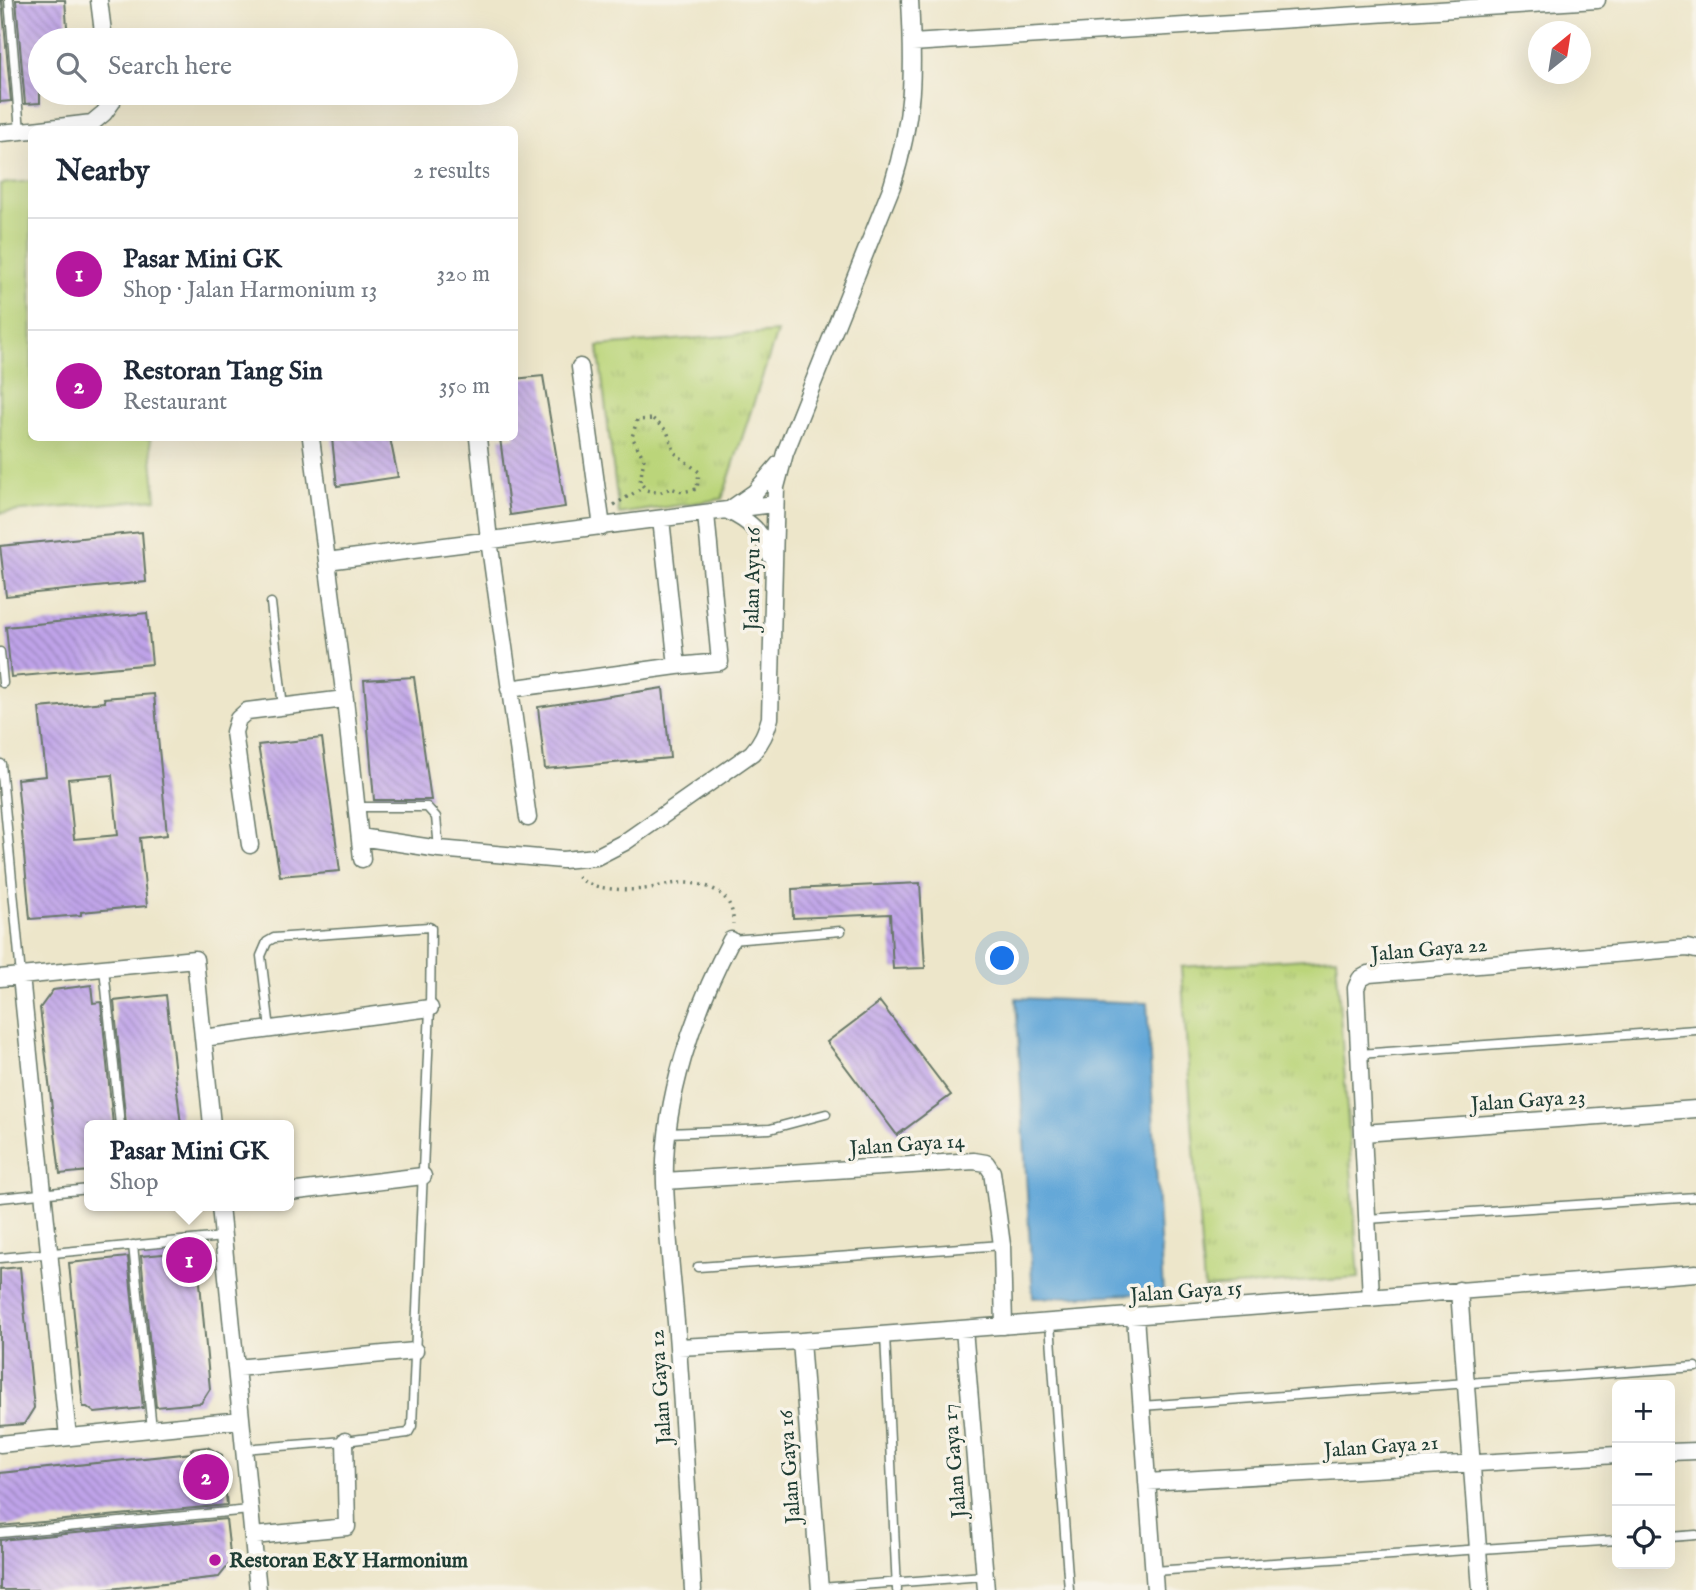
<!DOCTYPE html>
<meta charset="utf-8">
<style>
body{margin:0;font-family:"IM FELL English",serif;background:#f6f6f7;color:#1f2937}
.controls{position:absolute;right:21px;bottom:21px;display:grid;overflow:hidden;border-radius:10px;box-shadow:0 7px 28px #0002}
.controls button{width:63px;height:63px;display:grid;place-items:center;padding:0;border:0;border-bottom:2px solid #e0e1e3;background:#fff;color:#1f2937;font:35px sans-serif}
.compass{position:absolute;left:1528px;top:21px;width:63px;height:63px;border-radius:50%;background:#fff;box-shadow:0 7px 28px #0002;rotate:30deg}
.you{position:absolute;left:1003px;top:959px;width:24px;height:24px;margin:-18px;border:5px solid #fff;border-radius:50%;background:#1a73e8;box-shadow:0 0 0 10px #1a73e833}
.badge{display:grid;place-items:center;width:46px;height:46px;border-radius:50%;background:#b5179e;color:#fff;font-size:23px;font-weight:700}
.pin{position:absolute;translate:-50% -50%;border:4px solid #fff;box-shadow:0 2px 7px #0006}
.popup{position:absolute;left:84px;top:1120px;width:210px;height:91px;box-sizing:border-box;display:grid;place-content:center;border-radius:10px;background:#fff;filter:drop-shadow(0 2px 5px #0005);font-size:23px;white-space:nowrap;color:#747a83}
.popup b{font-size:26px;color:#1f2937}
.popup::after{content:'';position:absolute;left:50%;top:100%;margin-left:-14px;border:14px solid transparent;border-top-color:#fff}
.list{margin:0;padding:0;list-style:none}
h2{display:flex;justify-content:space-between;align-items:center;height:91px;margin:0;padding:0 28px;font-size:30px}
h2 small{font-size:23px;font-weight:400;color:#747a83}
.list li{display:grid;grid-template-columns:46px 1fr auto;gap:21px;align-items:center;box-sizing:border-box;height:112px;padding:0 28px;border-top:2px solid #e0e1e3}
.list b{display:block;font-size:26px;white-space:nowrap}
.list p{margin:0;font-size:23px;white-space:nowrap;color:#747a83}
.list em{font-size:23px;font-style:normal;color:#747a83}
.icon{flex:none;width:38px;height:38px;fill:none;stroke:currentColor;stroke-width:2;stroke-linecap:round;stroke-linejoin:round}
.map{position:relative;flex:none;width:1696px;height:1590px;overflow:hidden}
.search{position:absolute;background:#fff;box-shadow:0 7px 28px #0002;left:28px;top:28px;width:490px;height:77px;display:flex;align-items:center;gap:18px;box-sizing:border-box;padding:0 24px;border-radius:38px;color:#747a83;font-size:26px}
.panel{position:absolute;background:#fff;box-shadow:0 7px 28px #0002;left:28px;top:126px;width:490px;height:315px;border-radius:10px}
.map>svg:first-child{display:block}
.grass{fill:#bbd57a;stroke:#6d8957;stroke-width:2}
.park{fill:url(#park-tufts);stroke:#6d8957;stroke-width:2}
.water{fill:#63a7d8;stroke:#417286;stroke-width:2}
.building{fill:url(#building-back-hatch);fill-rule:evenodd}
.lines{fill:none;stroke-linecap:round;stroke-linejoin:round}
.service-casing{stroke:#677868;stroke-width:11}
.minor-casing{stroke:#677868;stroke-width:19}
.path{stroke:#677868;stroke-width:3.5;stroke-dasharray:2 5;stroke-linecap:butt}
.service{stroke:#fff;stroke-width:8}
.minor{stroke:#fff;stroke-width:16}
.poi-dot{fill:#b5179e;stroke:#f7f3e8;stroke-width:2.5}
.labels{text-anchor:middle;stroke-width:7;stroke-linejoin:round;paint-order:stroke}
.street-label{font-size:21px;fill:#1f3d34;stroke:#f7f3e8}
.poi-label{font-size:21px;font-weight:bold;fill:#1f3d34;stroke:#f7f3e8;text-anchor:start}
</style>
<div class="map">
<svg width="1696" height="1590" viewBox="0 0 1696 1590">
<defs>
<pattern id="park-tufts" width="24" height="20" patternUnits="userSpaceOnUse" patternTransform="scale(1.75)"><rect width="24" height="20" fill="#bbd57a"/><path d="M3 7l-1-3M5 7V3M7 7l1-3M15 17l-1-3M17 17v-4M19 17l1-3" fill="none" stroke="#a0b86a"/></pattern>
<pattern id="building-back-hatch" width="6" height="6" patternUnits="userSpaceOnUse" patternTransform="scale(1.75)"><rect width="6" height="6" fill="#bfa3e9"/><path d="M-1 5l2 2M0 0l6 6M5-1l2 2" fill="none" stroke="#9b86be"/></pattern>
</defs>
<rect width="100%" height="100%" fill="#f7f3e8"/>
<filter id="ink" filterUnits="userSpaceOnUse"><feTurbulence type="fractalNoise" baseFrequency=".0143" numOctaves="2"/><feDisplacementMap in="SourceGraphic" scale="14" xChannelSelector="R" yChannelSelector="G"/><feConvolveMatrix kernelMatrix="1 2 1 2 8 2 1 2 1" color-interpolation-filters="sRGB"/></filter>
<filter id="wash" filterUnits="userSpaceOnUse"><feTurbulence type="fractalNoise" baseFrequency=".00686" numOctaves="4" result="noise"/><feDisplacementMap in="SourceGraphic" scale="28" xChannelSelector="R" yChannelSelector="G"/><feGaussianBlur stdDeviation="1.57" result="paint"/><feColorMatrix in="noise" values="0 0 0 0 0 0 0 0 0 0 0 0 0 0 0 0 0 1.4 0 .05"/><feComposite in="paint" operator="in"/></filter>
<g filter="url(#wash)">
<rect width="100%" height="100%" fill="#ede6ca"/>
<path class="grass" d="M31,181L32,438H150L156,499L0,513V184Z"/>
<path class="park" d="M777,332L722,499L619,514L598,346Z
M1336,957L1359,1278L1204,1288L1181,967Z"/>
<path class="water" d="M1016,998L1147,1003L1163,1293L1033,1298Z"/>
<g id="blocks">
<path class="building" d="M0,0H2L11,101L0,102Z
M16,0H65L68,40H40V103L25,104Z
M543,376L565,507L510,515L500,438H514V379Z
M332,438H390L398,477L337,486Z
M142,532L146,582L6,596L0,546Z
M147,613L152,664L11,677L6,627Z
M414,677L431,800H374L364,680Z
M663,688L670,758L545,769L538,707Z
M154,694L167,835L140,838L147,906L81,912V915L30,919L17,779L46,776L39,708L105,702L104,698ZM112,775L118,835L74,839L68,779Z
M322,738L340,871L280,876L258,745Z
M920,883L925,968L893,969L890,914L793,918L792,889Z
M91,985L93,1003L101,1002L113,1125H89V1171L60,1174L40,1008L53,990Z
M166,995L181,1125H126L114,1001Z
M880,1002L951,1095L897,1135L827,1042Z
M197,1251L210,1389L201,1403L156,1407L141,1256Z
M128,1257L143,1408L95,1413L87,1407H83L69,1263Z
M20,1267L34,1408L24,1424L0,1426V1269Z
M207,1447L222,1455L227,1505L0,1526V1473L192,1453L191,1449Z
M226,1519L231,1562L219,1577L100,1590H0V1540Z"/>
</g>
</g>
<g filter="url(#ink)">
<use href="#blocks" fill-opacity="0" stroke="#677868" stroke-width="2"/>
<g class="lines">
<defs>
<path id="service" d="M9,0L20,131
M271,603L283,707
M0,652L3,683
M1,764L21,976
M357,807H427L436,817L439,849
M731,940L841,931
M104,968L120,1125
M1359,1054L1696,1030
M667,1133L770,1129L826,1114
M0,1198L89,1189
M1367,1219L1696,1197
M133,1245L152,1429
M0,1258L223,1237
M698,1267L1002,1245
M1050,1323L1069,1590
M885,1335L897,1590
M1141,1406L1696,1367
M244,1449L345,1441L408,1433L412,1426L430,1008L431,928L429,927L274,938L267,942L261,956L270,1029
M0,1533L250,1510
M1670,1537L1696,1535
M1154,1571L1617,1540
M820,1588L984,1576"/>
<path id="minor" d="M99,0L104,40
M912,43L1597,0
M33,130L92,123L104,113L112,102L111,93
M0,133L32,130
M580,367L602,527
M311,438L345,699L362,859
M478,438L489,540L528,818
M732,508L755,492L779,464
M728,511C748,520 764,533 770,555
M661,519L677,666L720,662L706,514
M327,561L774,504
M509,689L677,666
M360,837L439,849L562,860L596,857L625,842L752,753C762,742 766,732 770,718L776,487L785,453L892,186C914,115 914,73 910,0
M250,845L234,732L238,719L247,711L345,699
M21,976L68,1437
M0,978L195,959L212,1125
M203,1038L430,1008
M1363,1133L1696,1109
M665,1181L974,1161L986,1163L992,1172L1002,1245L1004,1326
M289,1192L423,1176
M220,1206L258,1590
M1459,1290L1481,1590
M1371,1298L1356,988L1360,979L1369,974L1687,948L1696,950
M1135,1316L1155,1590
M964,1329L986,1590
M801,1341L820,1590
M678,1347L801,1341L1696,1273
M236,1368L415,1351
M0,1444L241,1420
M1670,1452L1696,1451
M1147,1482L1617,1455
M253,1536L347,1527L345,1441
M693,1590C688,1509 684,1428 678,1347C674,1292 667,1238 665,1183C662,1103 694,1010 731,940"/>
</defs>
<use href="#service" class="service-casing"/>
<use href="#minor" class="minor-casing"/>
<path class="path" d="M653,419L667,431L675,453L699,472L697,489L682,492L671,488L659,493L646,490L640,482L644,459L632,437L637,420Z
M614,505L644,487
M578,876C587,890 628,891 644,889C659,887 673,882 687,883C713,884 735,897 733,924"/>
<use href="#service" class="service"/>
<use href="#minor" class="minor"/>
</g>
</g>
<circle class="poi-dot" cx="215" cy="1560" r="7"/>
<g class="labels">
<g class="street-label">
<text transform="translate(752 579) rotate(-89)" y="7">Jalan Ayu 16</text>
<text transform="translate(1429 949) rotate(-5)" y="7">Jalan Gaya 22</text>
<text transform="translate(1528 1100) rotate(-4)" y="7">Jalan Gaya 23</text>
<text transform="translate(907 1144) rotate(-4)" y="7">Jalan Gaya 14</text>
<text transform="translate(1186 1291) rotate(-4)" y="7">Jalan Gaya 15</text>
<text transform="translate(660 1387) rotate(-94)" y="7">Jalan Gaya 12</text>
<text transform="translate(1381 1446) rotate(-4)" y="7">Jalan Gaya 21</text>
<text transform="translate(954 1461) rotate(-95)" y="7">Jalan Gaya 17</text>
<text transform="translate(789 1467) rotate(-94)" y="7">Jalan Gaya 16</text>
</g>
<g class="poi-label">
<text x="229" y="1567">Restoran E&amp;Y Harmonium</text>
</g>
</g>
</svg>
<div class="controls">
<button>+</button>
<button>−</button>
<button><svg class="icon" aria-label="locate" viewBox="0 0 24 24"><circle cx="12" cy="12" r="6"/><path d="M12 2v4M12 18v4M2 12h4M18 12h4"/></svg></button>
</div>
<svg class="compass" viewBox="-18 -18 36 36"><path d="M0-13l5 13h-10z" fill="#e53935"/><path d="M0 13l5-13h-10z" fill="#747a83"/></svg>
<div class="you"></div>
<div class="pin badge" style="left:189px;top:1260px">1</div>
<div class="popup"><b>Pasar Mini GK</b>Shop</div>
<div class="pin badge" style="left:206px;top:1477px">2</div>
<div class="search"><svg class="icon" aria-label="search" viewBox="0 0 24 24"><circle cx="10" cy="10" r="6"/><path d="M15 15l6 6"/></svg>Search here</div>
<section class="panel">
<h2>Nearby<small>2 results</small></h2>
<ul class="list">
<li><span class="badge">1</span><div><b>Pasar Mini GK</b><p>Shop · Jalan Harmonium 13</p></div><em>320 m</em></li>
<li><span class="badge">2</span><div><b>Restoran Tang Sin</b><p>Restaurant</p></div><em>350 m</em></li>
</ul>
</section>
</div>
